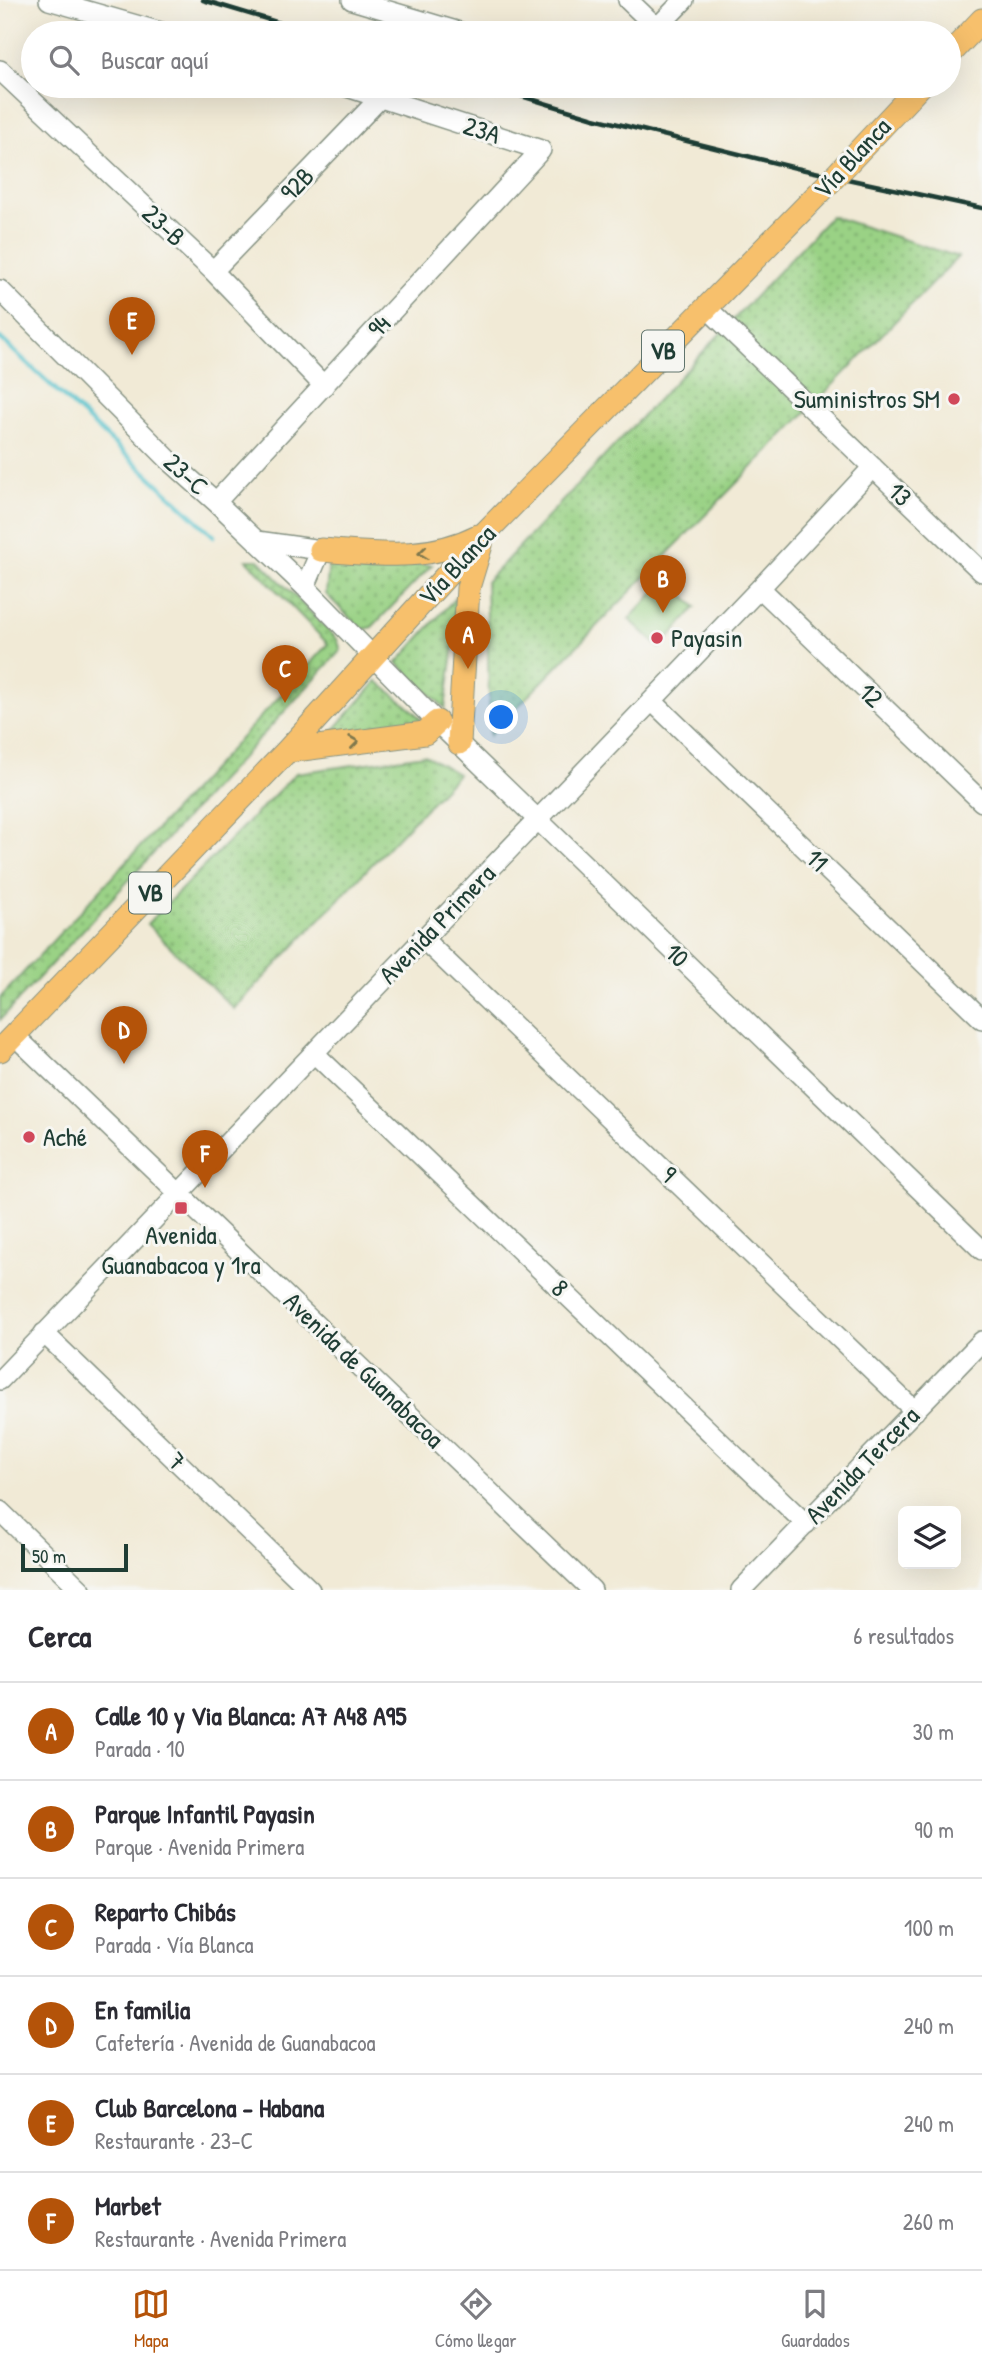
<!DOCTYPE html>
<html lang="es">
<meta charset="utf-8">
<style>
body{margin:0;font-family:"Patrick Hand",sans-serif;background:#f2f2f3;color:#2b2b33}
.controls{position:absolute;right:21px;bottom:21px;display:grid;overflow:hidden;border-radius:10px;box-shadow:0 7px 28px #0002}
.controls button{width:63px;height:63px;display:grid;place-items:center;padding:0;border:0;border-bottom:2px solid #e1e1e2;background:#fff;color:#2b2b33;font:35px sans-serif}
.scale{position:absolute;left:21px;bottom:18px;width:107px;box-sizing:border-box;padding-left:7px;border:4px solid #1f3d34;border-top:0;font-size:19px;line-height:24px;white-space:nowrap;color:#1f3d34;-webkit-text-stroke:5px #f6f6f2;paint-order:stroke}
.you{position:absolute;left:502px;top:718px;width:24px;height:24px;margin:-18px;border:5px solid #fff;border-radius:50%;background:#1a73e8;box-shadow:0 0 0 10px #1a73e833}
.badge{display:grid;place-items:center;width:46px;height:46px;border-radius:50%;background:#b45309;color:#fff;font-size:23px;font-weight:700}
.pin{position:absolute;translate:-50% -58px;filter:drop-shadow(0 2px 4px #0008)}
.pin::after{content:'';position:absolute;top:37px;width:24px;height:21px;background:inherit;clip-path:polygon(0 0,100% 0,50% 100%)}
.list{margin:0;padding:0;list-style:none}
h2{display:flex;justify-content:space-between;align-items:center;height:91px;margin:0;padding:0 28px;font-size:30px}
h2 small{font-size:23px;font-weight:400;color:#7c7c81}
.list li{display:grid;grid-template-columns:46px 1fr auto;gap:21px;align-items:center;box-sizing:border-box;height:98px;padding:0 28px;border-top:2px solid #e1e1e2}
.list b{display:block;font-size:26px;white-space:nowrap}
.list p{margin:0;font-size:23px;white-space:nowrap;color:#7c7c81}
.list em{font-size:23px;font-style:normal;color:#7c7c81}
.icon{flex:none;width:38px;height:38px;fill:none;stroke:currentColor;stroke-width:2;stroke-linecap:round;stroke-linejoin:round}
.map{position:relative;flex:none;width:982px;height:1590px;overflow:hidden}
.search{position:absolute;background:#fff;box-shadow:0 7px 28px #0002;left:21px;right:21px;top:21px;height:77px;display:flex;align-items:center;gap:18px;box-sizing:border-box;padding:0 24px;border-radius:38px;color:#7c7c81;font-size:26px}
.sheet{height:679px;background:#fff}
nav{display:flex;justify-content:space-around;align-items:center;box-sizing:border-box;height:98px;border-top:2px solid #e1e1e2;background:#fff;font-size:19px;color:#7c7c81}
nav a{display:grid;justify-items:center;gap:4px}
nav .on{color:#b45309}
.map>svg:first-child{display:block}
.grass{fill:url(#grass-dots);stroke:#5c885c;stroke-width:2}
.park{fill:#9ad285;stroke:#5c885c;stroke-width:2}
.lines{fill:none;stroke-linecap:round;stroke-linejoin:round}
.stream{stroke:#53c1cb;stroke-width:4.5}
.minor-casing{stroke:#889485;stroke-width:22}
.major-casing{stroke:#889485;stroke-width:25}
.minor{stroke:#fff;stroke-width:19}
.major{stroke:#f7c06c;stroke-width:23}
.rail{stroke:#1f3d34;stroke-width:4.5}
.major-bridge-casing{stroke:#889485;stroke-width:25;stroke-linecap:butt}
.major-bridge{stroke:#f7c06c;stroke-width:23}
.oneway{stroke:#80784d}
.poi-dot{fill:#d1495b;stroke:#f6f6f2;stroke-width:2.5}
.labels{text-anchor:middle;stroke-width:6;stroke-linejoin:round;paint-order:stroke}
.shield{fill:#f6f6f2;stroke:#60746d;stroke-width:2}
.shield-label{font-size:24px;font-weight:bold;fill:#1f3d34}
.street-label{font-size:26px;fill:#1f3d34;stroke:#f6f6f2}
.poi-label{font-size:26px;fill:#1f3d34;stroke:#f6f6f2;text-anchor:start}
</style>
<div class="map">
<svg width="982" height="1590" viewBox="0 0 982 1590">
<defs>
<pattern id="grass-dots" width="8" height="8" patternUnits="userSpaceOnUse" patternTransform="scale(1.75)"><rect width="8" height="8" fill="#9ad285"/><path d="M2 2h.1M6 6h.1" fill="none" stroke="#7dac6e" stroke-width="1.8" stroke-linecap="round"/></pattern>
</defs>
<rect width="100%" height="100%" fill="#f6f6f2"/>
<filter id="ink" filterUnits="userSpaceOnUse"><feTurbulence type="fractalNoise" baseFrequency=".0143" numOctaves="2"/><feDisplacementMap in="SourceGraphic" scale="14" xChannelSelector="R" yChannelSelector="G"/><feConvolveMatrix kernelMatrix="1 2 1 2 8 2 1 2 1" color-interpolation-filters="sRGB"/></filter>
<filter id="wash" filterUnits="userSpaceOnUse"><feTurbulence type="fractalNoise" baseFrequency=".00686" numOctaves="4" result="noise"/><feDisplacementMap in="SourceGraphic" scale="28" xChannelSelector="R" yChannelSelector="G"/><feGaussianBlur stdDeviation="1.57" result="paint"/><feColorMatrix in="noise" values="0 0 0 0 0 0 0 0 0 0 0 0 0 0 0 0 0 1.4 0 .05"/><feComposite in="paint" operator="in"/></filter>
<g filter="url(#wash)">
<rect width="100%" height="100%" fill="#f1ead6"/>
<path class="grass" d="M831,216L958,257L490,735L486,582Z
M247,560H259L337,639L341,650L0,1020V998L328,644Z
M329,561L432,565L372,627L362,630L326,594Z
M455,598L454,646L445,708L397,663Z
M377,681L415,712L422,721L421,726L325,740Z
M425,755L458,774L234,1009L147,924L296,773Z"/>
<path class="park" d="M667,579L696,607L660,648L629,619Z"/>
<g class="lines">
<path class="stream" d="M0,338L214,536"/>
</g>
</g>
<g filter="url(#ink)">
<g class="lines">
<defs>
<path id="minor" d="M49,0L164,33
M352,0L463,33
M628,0L657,28
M652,33L684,0
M0,70L213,271L324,386
M213,271L381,97
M0,290L170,461L216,502L305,587L437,722L982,1250
M706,307L982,572
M216,502L541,150L344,86
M257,541L321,550L305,587
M760,588L982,802
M652,701L982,1019
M422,938L915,1411
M14,1035L592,1590
M314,1053L806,1524
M44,1333L310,1590
M0,1380L760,588L873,467
M0,1511L81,1590
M741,1590L982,1341"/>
<path id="major" d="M949,55L982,20
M842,169L920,86
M321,550C376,554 427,562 478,536
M459,743L468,588L481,545
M287,751L425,733L437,722
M0,1050L287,751L487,531L822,190"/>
</defs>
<use href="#minor" class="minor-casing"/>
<use href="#major" class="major-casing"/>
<use href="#minor" class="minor"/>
<use href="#major" class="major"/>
<path class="rail" d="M203,0L313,33
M488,86L594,118L796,168L982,208"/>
<defs>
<path id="major-bridge" d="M822,190L842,169"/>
</defs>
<use href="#major-bridge" class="major-bridge-casing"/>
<use href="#major-bridge" class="major-bridge"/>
</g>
<defs><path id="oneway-chevron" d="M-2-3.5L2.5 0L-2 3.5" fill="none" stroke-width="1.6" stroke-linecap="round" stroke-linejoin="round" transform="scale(1.75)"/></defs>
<g class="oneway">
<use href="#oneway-chevron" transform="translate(423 553) rotate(173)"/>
<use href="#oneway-chevron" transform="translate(354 742) rotate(-8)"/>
</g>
</g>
<g class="poi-dot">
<circle cx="954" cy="399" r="7"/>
<circle cx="657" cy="638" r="7"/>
<circle cx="29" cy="1137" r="7"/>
<rect x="174" y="1201" width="14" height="14" rx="3.5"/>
</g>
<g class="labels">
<g class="shield">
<rect x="642" y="330.5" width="42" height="41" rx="5"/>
<rect x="129" y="872.5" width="42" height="41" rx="5"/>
</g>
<g class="shield-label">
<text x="663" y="359">VB</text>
<text x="150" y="901">VB</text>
</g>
<g class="street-label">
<text transform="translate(482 130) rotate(18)" y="9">23A</text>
<text transform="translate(852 158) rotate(-47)" y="9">Vía Blanca</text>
<text transform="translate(297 184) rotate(-46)" y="9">92B</text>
<text transform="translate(164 225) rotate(43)" y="9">23-B</text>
<text transform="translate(379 326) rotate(-47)" y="9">94</text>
<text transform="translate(186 474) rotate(42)" y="9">23-C</text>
<text transform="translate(900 494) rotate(44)" y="9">13</text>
<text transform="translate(457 565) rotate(-47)" y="9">Vía Blanca</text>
<text transform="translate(871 695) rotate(44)" y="9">12</text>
<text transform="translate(817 860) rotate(44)" y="9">11</text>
<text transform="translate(437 924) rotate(-46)" y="9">Avenida Primera</text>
<text transform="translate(677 955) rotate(44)" y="9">10</text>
<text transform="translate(669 1174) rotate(44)" y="9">9</text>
<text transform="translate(560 1288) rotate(44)" y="9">8</text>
<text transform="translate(364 1370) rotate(44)" y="9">Avenida de Guanabacoa</text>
<text transform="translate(177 1461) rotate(44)" y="9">7</text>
<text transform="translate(862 1465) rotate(-46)" y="9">Avenida Tercera</text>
</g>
<g class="poi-label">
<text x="940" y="408" text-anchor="end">Suministros SM</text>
<text x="671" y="647">Payasin</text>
<text x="43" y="1146">Aché</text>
<text x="181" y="1244" text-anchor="middle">Avenida<tspan x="181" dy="30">Guanabacoa y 1ra</tspan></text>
</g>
</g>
</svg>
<div class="controls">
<button><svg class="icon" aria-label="layers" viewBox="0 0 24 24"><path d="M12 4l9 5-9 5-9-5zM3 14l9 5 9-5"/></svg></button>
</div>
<div class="scale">50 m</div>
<div class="you"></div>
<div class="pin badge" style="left:468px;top:669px">A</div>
<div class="pin badge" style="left:663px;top:613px">B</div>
<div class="pin badge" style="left:285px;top:703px">C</div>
<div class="pin badge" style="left:124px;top:1064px">D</div>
<div class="pin badge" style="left:132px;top:355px">E</div>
<div class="pin badge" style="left:205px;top:1188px">F</div>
<div class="search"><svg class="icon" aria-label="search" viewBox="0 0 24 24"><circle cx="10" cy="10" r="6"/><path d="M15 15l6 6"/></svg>Buscar aquí</div>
</div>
<section class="sheet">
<h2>Cerca<small>6 resultados</small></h2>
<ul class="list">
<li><span class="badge">A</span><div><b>Calle 10 y Via Blanca: A7 A48 A95</b><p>Parada · 10</p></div><em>30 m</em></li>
<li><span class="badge">B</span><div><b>Parque Infantil Payasin</b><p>Parque · Avenida Primera</p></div><em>90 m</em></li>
<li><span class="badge">C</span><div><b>Reparto Chibás</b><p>Parada · Vía Blanca</p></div><em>100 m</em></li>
<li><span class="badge">D</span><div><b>En familia</b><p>Cafetería · Avenida de Guanabacoa</p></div><em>240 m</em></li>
<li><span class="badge">E</span><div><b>Club Barcelona - Habana</b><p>Restaurante · 23-C</p></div><em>240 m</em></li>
<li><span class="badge">F</span><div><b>Marbet</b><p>Restaurante · Avenida Primera</p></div><em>260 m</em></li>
</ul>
</section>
<nav>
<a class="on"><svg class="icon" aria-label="map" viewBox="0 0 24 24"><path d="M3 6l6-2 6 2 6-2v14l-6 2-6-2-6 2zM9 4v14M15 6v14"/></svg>Mapa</a>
<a><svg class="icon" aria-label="directions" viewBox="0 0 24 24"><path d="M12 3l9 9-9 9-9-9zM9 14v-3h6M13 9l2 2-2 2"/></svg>Cómo llegar</a>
<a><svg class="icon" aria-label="saved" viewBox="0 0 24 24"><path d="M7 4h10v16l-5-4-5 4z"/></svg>Guardados</a>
</nav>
